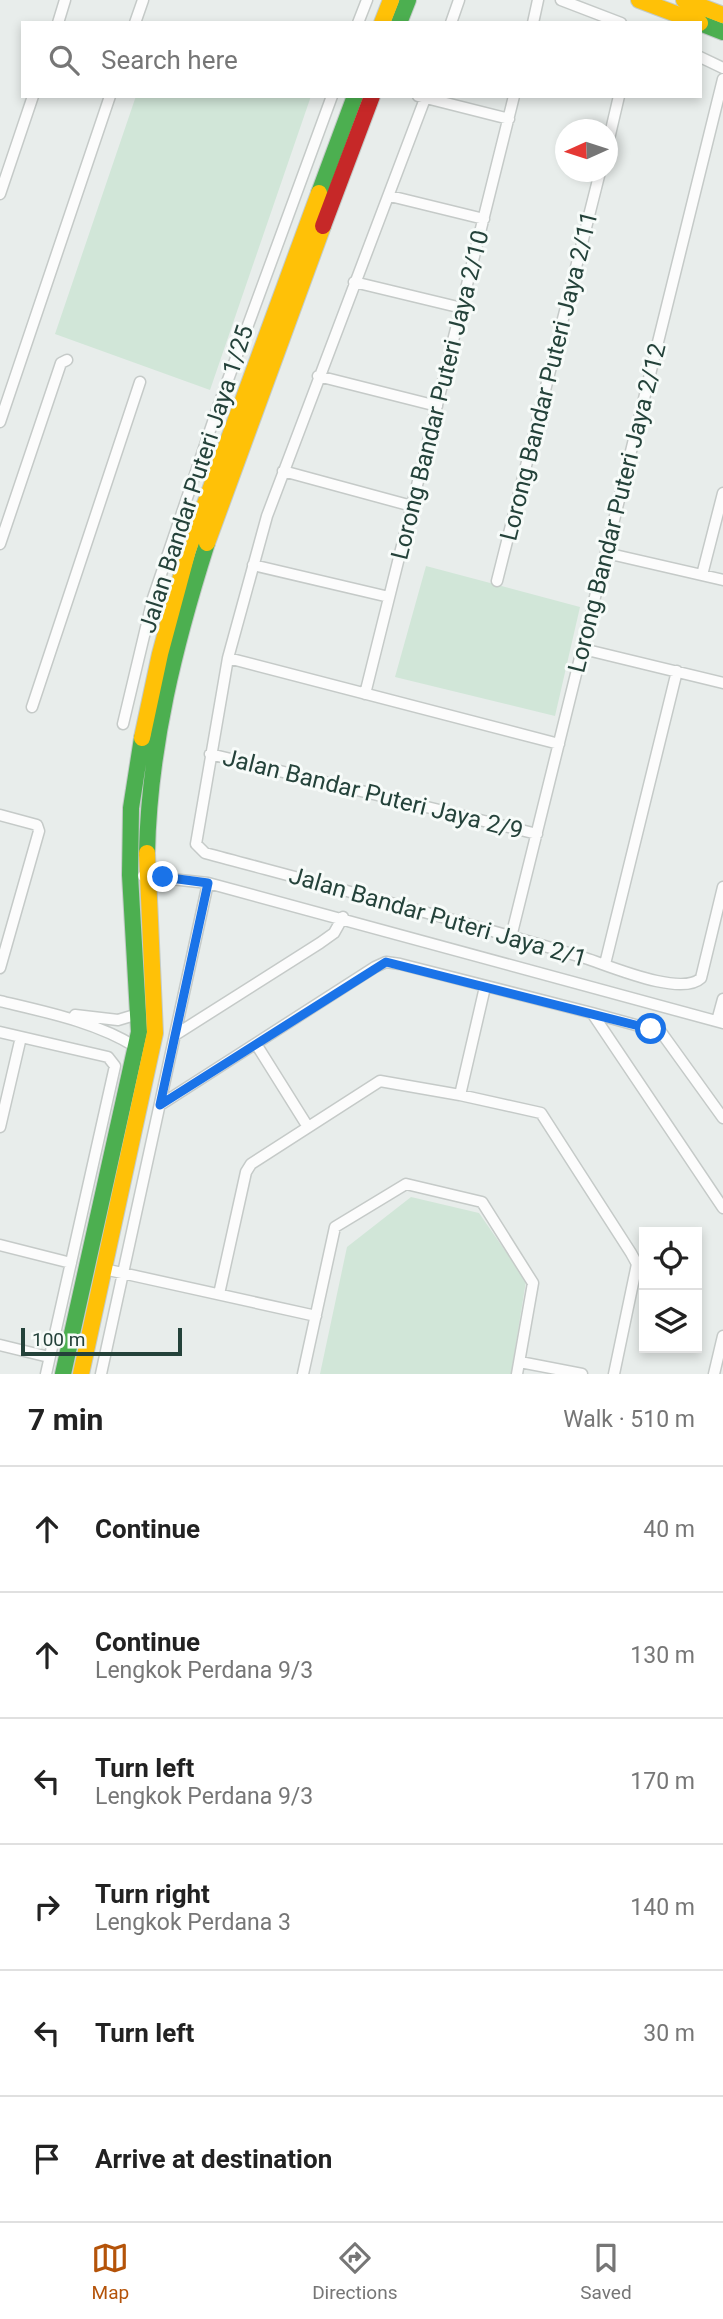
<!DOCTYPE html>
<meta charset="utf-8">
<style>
body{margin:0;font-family:Roboto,sans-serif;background:#f2f2f2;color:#222}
.controls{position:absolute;right:21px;bottom:21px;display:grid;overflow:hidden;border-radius:0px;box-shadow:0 4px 10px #0003}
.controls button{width:63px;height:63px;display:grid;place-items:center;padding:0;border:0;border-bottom:2px solid #e0e0e0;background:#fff;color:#222;font:35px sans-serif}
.compass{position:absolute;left:555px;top:119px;width:63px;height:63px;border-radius:50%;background:#fff;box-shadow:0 4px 10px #0003;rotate:267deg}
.scale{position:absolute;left:21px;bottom:18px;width:161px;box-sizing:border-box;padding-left:7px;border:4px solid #24423a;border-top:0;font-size:19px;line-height:24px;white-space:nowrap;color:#24423a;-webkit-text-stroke:5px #f7fbf9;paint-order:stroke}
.stop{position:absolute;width:21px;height:21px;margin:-16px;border:5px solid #1a73e8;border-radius:50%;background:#fff}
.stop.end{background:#1a73e8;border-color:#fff;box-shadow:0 2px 7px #0008}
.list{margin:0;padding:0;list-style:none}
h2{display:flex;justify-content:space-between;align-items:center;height:91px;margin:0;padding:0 28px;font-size:30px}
h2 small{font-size:23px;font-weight:400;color:#767676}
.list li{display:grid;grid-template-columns:46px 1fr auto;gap:21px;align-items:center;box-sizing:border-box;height:126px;padding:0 28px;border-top:2px solid #e0e0e0}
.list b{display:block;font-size:26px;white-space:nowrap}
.list p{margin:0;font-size:23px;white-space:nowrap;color:#767676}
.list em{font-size:23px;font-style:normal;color:#767676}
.icon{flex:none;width:38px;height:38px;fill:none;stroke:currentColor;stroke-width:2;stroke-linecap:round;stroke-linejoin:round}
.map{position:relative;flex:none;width:723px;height:1374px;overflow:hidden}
.search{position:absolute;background:#fff;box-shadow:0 4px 10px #0003;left:21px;right:21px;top:21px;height:77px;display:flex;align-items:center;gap:18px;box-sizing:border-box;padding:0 24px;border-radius:0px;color:#767676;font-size:26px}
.sheet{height:847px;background:#fff}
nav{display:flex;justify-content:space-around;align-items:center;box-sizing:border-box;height:98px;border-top:2px solid #e0e0e0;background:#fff;font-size:19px;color:#767676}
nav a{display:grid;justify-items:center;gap:4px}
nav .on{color:#b45309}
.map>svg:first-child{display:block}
.green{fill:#d1e6d8}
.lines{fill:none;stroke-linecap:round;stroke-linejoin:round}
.street-casing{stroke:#c5cac8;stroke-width:13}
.fast-casing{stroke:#c3cbc8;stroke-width:18}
.slow-casing{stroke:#c3cbc8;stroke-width:18}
.jam-casing{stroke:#c3cbc8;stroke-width:18}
.street{stroke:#fcfcfc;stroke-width:10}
.fast{stroke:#4caf50;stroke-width:16}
.slow{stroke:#ffc107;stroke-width:16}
.jam{stroke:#c62828;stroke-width:16}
.route{stroke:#1a73e8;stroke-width:9}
.labels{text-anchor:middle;stroke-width:6;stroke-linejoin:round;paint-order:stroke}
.street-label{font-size:24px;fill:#24423a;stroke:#f7fbf9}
</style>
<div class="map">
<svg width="723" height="1374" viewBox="0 0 723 1374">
<rect width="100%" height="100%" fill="#e8edeb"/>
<path class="green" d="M136,96H311L210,390L55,334Z
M426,566L580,607L555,716L395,677Z
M411,1197L479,1213L526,1281L511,1374H320L347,1247Z"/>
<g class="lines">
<defs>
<path id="street" d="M561,0L621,23
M58,23L65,0
M135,23L143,0
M358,23L367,0
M451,23L459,0
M533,23L538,0
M700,57L723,68
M418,96L509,119
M426,96L267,516L228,658L196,844L205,853C332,887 459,920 585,958C610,966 681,997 701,978L723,887
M608,143L619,96
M0,194L33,96
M390,196L484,219
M354,282L462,308
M318,376L437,406
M0,422L110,96
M283,471L412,506
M0,544L61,363L67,360
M606,553L723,580
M253,565L389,597
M702,575L723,493
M497,581L600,172
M583,649L723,683
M228,658L559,744
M365,694L514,96
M32,707L140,382
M123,724L153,598L218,407L332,96
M210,754L537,834
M0,815L37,825L39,831L0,968
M143,876L208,883L723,1023
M511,937L723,79
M605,964L677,671
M0,1001C46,1012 96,1022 136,1047
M592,1013L661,1032L723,1118
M75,1015L118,1020L138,1014
M717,1021L723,999
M0,1032L108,1057L115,1066L46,1374
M175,1035L320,943L334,933L343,917
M256,1044L308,1127
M460,1095L485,987
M160,1105L375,967L386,962L400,964L592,1013L723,1208
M0,1127L21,1037
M0,1245L71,1263
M104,1269L316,1316
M219,1294L246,1172L251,1164L380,1081L460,1095L541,1113L631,1253L637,1264L614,1374
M0,1345L49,1357
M520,1362L582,1374
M101,1374L208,883
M303,1374L335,1227L406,1184L482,1202L533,1283L517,1374
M714,1374L723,1336"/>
<path id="fast" d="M399,23L408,0
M700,23L723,32
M319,193L355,96
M147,853C149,747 175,644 207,543
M63,1374L139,1032L130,875L131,808L142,738"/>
<path id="slow" d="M639,0L700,23
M684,0L723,15
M382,23L391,0
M207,543L323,226
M142,738L160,654L188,550L319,193
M81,1374L155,1033L147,853"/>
<path id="jam" d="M323,226L372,96"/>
</defs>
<use href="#street" class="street-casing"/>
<use href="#fast" class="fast-casing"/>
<use href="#slow" class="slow-casing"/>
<use href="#jam" class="jam-casing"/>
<use href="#street" class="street"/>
<use href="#fast" class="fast"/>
<use href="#slow" class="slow"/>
<use href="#jam" class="jam"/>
</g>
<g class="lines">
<path class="route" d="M163,877L208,883L160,1105L386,962L651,1029"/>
</g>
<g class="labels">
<g class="street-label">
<text transform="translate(549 376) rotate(-76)" y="8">Lorong Bandar Puteri Jaya 2/11</text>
<text transform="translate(440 395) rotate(-76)" y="8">Lorong Bandar Puteri Jaya 2/10</text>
<text transform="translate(196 479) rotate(-72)" y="8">Jalan Bandar Puteri Jaya 1/25</text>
<text transform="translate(617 508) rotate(-76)" y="8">Lorong Bandar Puteri Jaya 2/12</text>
<text transform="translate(373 794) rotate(14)" y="8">Jalan Bandar Puteri Jaya 2/9</text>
<text transform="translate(438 917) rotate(16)" y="8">Jalan Bandar Puteri Jaya 2/1</text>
</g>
</g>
</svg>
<div class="controls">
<button><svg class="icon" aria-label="locate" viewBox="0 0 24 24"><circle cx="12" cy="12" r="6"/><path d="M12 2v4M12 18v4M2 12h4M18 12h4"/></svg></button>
<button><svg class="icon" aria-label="layers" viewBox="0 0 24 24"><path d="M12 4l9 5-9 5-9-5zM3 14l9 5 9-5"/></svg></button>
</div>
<svg class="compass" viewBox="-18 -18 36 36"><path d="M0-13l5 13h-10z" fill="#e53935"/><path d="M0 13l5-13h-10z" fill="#767676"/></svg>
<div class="scale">100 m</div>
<div class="stop" style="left:651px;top:1029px"></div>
<div class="stop end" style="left:163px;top:877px"></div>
<div class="search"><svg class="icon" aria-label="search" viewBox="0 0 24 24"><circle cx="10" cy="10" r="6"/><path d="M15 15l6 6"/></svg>Search here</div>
</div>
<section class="sheet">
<h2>7 min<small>Walk · 510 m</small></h2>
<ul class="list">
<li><svg class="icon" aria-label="ahead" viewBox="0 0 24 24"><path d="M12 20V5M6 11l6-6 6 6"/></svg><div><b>Continue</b></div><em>40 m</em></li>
<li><svg class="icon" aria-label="ahead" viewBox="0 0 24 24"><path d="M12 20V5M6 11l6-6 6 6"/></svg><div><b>Continue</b><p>Lengkok Perdana 9/3</p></div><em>130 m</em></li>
<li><svg class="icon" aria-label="left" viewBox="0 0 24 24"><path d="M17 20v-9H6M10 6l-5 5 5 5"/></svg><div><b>Turn left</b><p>Lengkok Perdana 9/3</p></div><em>170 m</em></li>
<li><svg class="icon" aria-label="right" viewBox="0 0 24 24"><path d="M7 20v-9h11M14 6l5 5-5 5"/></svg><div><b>Turn right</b><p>Lengkok Perdana 3</p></div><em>140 m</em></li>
<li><svg class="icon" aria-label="left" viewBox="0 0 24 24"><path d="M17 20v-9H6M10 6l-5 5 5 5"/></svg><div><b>Turn left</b></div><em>30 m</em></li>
<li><svg class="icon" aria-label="arrive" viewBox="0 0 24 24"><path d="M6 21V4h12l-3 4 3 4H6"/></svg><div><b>Arrive at destination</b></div></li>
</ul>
</section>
<nav>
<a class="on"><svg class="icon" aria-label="map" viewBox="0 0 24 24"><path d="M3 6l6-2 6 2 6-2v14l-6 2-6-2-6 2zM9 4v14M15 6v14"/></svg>Map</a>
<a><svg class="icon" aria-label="directions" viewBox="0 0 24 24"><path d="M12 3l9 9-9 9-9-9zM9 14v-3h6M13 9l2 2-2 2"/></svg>Directions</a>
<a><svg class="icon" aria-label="saved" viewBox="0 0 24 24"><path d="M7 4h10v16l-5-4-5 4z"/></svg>Saved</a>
</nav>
